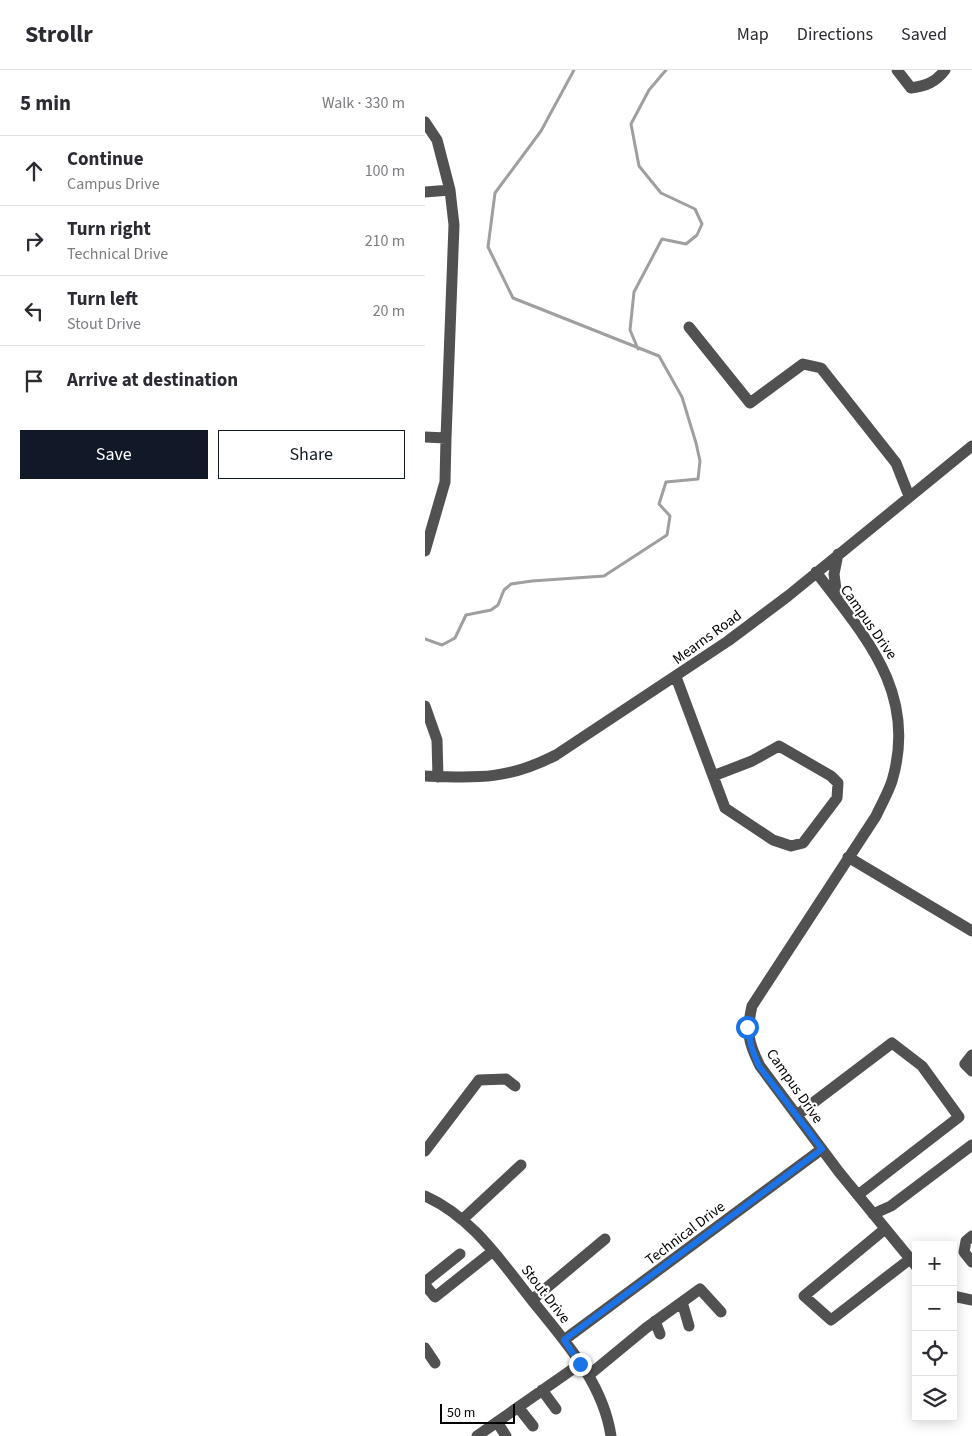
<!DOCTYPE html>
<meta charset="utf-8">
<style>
body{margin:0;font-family:"Source Sans 3",sans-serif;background:#f7f7f7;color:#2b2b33}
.controls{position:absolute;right:15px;bottom:15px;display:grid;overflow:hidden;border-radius:0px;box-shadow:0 2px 12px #0003}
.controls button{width:45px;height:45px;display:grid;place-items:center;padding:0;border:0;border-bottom:1px solid #e1e1e2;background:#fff;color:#2b2b33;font:25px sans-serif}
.scale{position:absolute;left:15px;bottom:12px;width:75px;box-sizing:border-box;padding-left:5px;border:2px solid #000;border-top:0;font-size:14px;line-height:18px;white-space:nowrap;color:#000;-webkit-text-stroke:4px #fff;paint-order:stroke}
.stop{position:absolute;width:15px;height:15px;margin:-11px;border:4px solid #1a73e8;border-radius:50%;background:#fff}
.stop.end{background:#1a73e8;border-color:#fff;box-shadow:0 1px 5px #0008}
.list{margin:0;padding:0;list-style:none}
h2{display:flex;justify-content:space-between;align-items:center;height:65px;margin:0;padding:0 20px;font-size:21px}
h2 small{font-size:16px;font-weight:400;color:#7c7c81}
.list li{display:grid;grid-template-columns:32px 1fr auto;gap:15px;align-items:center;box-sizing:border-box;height:70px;padding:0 20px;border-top:1px solid #e1e1e2}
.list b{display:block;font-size:19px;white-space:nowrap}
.list p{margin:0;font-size:16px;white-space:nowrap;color:#7c7c81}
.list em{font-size:16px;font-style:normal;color:#7c7c81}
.actions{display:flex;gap:10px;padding:15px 20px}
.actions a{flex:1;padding:11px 0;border:1px solid #111827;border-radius:0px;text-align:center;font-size:18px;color:#111827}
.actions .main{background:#111827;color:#fff}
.icon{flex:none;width:28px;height:28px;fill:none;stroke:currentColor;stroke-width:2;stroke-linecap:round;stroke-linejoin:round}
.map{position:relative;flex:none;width:547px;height:1366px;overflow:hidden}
header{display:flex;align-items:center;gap:30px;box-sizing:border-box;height:70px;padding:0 25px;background:#fff;border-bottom:1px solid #e1e1e2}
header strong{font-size:24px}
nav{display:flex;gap:28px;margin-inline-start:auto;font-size:18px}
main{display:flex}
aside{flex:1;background:#fff}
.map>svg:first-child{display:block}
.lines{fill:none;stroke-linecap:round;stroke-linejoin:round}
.stream{stroke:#9f9f9f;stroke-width:3}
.minor{stroke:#515151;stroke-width:11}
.route{stroke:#1a73e8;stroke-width:6}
.labels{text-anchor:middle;stroke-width:4.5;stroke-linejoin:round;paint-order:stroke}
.street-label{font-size:15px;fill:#000;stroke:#fff}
</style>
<header>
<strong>Strollr</strong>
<nav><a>Map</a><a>Directions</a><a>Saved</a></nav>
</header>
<main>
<aside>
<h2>5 min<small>Walk · 330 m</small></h2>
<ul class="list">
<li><svg class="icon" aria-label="ahead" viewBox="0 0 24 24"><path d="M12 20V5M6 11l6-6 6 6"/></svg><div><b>Continue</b><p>Campus Drive</p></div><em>100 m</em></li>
<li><svg class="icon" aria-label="right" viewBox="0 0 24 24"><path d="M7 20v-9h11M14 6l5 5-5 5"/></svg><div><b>Turn right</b><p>Technical Drive</p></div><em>210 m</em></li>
<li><svg class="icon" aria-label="left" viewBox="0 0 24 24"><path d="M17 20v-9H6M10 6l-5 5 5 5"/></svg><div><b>Turn left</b><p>Stout Drive</p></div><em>20 m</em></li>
<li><svg class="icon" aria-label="arrive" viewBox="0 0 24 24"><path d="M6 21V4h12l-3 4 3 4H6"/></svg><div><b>Arrive at destination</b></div></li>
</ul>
<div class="actions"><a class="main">Save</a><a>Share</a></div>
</aside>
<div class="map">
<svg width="547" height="1366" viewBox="0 0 547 1366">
<rect width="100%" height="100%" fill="#fff"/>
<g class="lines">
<path class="stream" d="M213,279L205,260L209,222L237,169L261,174L272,165L277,154L270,139L236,123L214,96L206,54L224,20L241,0
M0,569L17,575L30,568L41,545L66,540L73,535L79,520L86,514L107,511L179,506L242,465L245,446L234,434L241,412L273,409L275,391L271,373L257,327L234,286L88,228L63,177L70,123L116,61L149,0"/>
<path class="minor" d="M472,0L486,18C501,16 511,12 520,0
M0,52L12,70L25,120
M0,122L25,120L29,155L21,368L0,367
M264,257L325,333L378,294L396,298L471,393L484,426
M0,481L20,412L21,368
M391,502C441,568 493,623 467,711C463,723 456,735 451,746L327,936C321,962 323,972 335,996L414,1102L491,1196
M412,527L409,504L413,484
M251,607L300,738L348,770L366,776L378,773L412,728L413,713L406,706L354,676L327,691L288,706
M0,636L12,670L13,707
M0,706C52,708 83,710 131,685L303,571L363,526L547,376
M423,787L547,861
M547,985L540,994L547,1001
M372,1045L467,973L497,996L534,1047L433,1125
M0,1081L54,1010L81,1009L90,1016
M0,1126C47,1147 75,1190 106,1229C139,1270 178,1312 186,1366
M448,1144L466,1136L547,1075
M38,1149L96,1095
M460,1159L379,1226L406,1250L485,1189
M547,1166L541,1171L539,1182L547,1192
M0,1212L35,1184
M0,1215L10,1227L68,1181
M528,1226L547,1230
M107,1230L180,1169
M257,1232L264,1256
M230,1251L235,1264
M139,1270L397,1079
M0,1278L10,1293
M164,1305L221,1258L275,1219L296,1242
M117,1320L131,1339
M93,1337L108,1356
M72,1352L81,1366
M52,1366L155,1294"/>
</g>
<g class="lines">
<path class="route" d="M155,1294L139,1270L397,1079L334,996L327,979L322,957"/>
</g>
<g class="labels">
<g class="street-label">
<text transform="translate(444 552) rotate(55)" y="5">Campus Drive</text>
<text transform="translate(282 567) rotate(-36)" y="5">Mearns Road</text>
<text transform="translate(370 1016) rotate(55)" y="5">Campus Drive</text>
<text transform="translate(260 1163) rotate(-37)" y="5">Technical Drive</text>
<text transform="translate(121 1224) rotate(52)" y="5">Stout Drive</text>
</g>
</g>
</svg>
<div class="controls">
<button>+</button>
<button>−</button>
<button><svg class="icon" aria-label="locate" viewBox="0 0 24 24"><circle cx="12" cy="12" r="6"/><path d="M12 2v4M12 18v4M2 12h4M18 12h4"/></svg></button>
<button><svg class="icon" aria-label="layers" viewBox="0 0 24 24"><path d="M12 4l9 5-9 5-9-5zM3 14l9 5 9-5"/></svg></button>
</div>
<div class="scale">50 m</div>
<div class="stop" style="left:322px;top:957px"></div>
<div class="stop end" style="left:155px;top:1294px"></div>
</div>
</main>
